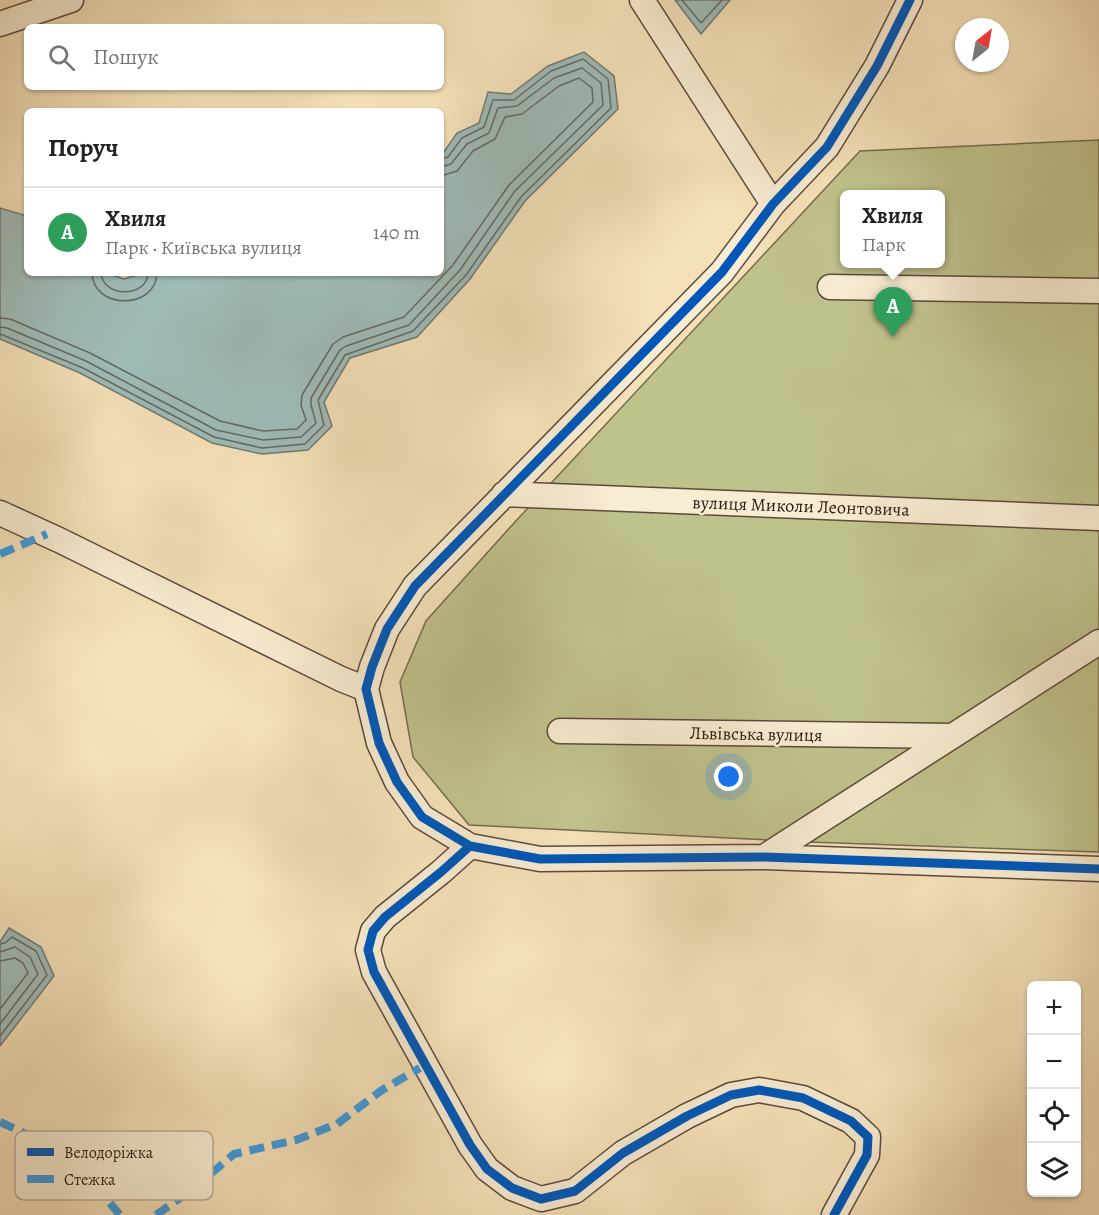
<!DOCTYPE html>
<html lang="uk">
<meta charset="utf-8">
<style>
body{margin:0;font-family:Alegreya,serif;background:#f2f2f2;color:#222}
.controls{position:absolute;right:18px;bottom:18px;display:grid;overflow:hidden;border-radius:9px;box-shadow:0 2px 4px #0004}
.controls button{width:54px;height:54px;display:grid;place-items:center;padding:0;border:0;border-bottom:2px solid #e0e0e0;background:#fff;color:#222;font:30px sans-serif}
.compass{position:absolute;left:955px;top:18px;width:54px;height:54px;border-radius:50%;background:#fff;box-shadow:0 2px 4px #0004;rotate:31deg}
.you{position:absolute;left:729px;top:777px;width:21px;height:21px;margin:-15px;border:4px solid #fff;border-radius:50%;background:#1a73e8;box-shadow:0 0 0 9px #1a73e833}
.badge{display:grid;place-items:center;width:39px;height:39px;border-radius:50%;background:#ea580c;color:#fff;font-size:20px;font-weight:700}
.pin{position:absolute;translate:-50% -50px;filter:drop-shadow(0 2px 3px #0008)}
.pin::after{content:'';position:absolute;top:32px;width:21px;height:18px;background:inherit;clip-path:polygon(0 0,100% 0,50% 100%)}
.popup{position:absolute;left:840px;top:190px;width:105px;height:78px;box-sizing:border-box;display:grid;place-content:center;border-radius:9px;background:#fff;filter:drop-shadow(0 2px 4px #0005);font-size:20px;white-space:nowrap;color:#767676}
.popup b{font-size:22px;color:#222}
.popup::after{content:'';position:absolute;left:50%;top:100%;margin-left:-12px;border:12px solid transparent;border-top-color:#fff}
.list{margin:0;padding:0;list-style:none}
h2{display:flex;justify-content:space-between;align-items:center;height:78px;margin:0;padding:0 24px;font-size:26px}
h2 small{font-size:20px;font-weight:400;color:#767676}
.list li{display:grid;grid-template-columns:39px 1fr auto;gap:18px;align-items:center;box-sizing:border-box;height:90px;padding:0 24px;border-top:2px solid #e0e0e0}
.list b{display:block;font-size:22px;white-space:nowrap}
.list p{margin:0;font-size:20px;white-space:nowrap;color:#767676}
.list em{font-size:20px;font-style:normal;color:#767676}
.icon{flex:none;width:33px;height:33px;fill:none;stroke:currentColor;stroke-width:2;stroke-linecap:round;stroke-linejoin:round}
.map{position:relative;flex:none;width:1099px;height:1215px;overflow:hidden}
.search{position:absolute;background:#fff;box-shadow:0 2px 4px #0004;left:24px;top:24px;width:420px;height:66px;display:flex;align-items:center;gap:15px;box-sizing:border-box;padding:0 21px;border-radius:9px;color:#767676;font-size:22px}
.panel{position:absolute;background:#fff;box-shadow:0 2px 4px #0004;left:24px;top:108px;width:420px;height:168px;border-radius:9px}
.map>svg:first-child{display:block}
.green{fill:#c0c28c;stroke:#746d4e;stroke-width:1.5;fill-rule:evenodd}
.water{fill:#9fbbb8;stroke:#707a75;stroke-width:1.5}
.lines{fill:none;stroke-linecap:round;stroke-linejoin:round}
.shore{stroke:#646a64;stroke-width:1.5}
.street-casing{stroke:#5c4a3a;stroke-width:27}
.street{stroke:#f8ecd2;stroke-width:24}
.quiet{stroke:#3d9ade;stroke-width:8;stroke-dasharray:15 8;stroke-linecap:butt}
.cycleway-casing{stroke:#f8ecd2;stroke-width:13}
.cycleway{stroke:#0057b8;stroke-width:9}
.labels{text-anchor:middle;stroke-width:5;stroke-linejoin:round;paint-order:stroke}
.street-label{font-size:18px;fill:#291810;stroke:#f8ecd2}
.key{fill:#f8ecd2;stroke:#baac98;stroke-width:1.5}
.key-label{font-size:16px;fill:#291810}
</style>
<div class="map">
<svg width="1099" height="1215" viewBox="0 0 1099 1215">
<rect width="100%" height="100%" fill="#f5e1b9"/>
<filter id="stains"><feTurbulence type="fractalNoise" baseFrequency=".00333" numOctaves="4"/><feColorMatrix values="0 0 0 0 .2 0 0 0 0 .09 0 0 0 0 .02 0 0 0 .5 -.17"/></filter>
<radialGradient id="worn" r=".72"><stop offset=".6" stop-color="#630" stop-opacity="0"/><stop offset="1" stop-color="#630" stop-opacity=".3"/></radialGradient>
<path class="green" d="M1099,140V852L808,842L469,825L413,757L400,682L426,621L514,523L860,151ZM845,194H941V264H845Z"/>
<path class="water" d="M675,0H730L701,34Z
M584,52L614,76L618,109L525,201L470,279L417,337L350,358L324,402L332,426L308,450L262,454L212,443L80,373L0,339V208L27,216V273H106L124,279L144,273H441V156L457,133L479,123L488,92L511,94L548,66Z
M9,928L41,947L54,976L0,1046V942Z"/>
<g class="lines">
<path class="shore" d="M682,0L701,23L722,0
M92,273C93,310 156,310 157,273
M101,273C103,298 147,298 148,273
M0,318L10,319L90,353L220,421L263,431L297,429L306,420L301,405L302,395L333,344L343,337L404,317L453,265L509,185L593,102L592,88L579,78L559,86L522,114L505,117L495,139L473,151L457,171L441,176
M0,327L7,328L86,361L216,430L263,440L301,437L316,423L311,405V398L340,350L346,346L409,325L460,270L515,191L603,105L601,83L582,68L554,78L517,106L498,108L489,133L467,144L451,164L441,167
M0,334L83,368L214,437L262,448L305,444L324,425L318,400L345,355L413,331L466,275L521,197L611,108L608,79L583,59L551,71L514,100H493L484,127L462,138L448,157L441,159
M0,944L5,943L12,937L36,951L47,975L0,1036
M0,952L15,947L30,957L38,974L0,1024
M0,961L15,958L23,963L28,973L0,1009"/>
<defs>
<path id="street" d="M642,0L773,204
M910,0L877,66L827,147L773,204L722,272L415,586L387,629L372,667L366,689L379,743L397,782L422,817L470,846L540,859L764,857L1099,869
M0,24L71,0
M830,287L1099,291
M504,494L1099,518
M0,513L59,540L341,679L366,689
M560,731L952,736
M470,846L441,872L385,917L373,931L368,950L374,972L470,1145L487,1169L512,1188L541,1199L575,1191L623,1153L687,1116L731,1095L759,1090L803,1098L851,1121L868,1137L867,1155L834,1215
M764,857L1099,642"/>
</defs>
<use href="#street" class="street-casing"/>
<use href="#street" class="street"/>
<path class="quiet" d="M0,554L47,534
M0,1122L22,1132L91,1181L120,1215
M156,1215L193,1189L234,1154L296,1140L337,1124L382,1090L425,1065"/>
<defs>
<path id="cycleway" d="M910,0L877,66L827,147L773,204L722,272L415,586L387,629L372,667L366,689L379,743L397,782L422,817L470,846L540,859L764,857L1099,869
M470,846L441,872L385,917L373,931L368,950L374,972L470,1145L487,1169L512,1188L541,1199L575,1191L623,1153L687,1116L731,1095L759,1090L803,1098L851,1121L868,1137L867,1155L834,1215"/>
</defs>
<use href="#cycleway" class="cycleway-casing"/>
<use href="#cycleway" class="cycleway"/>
</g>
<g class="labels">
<g class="street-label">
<text transform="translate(801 506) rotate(2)" y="6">вулиця Миколи Леонтовича</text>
<text transform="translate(756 734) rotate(1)" y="6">Львівська вулиця</text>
</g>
</g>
<rect x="15" y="1131" width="198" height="69" rx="9" class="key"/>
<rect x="27" y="1148" width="27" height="8" fill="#0057b8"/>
<rect x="27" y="1175" width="27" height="8" fill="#3d9ade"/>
<g class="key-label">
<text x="64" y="1158">Велодоріжка</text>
<text x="64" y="1185">Стежка</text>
</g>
<rect width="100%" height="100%" filter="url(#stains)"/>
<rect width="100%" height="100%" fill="url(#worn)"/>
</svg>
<div class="controls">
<button>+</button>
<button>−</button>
<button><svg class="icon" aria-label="locate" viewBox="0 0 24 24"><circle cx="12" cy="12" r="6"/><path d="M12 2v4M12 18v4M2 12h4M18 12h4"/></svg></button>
<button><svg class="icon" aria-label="layers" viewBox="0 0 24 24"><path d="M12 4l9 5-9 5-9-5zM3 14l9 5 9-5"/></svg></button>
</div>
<svg class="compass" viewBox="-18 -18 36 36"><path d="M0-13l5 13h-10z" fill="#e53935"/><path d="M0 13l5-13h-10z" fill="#767676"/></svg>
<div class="you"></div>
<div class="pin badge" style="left:893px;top:337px;background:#2e9e5b">A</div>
<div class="popup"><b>Хвиля</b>Парк</div>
<div class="search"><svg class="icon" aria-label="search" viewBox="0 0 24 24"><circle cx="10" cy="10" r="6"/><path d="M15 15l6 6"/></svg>Пошук</div>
<section class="panel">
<h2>Поруч<small></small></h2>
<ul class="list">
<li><span class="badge" style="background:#2e9e5b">A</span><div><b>Хвиля</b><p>Парк · Київська вулиця</p></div><em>140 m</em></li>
</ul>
</section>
</div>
